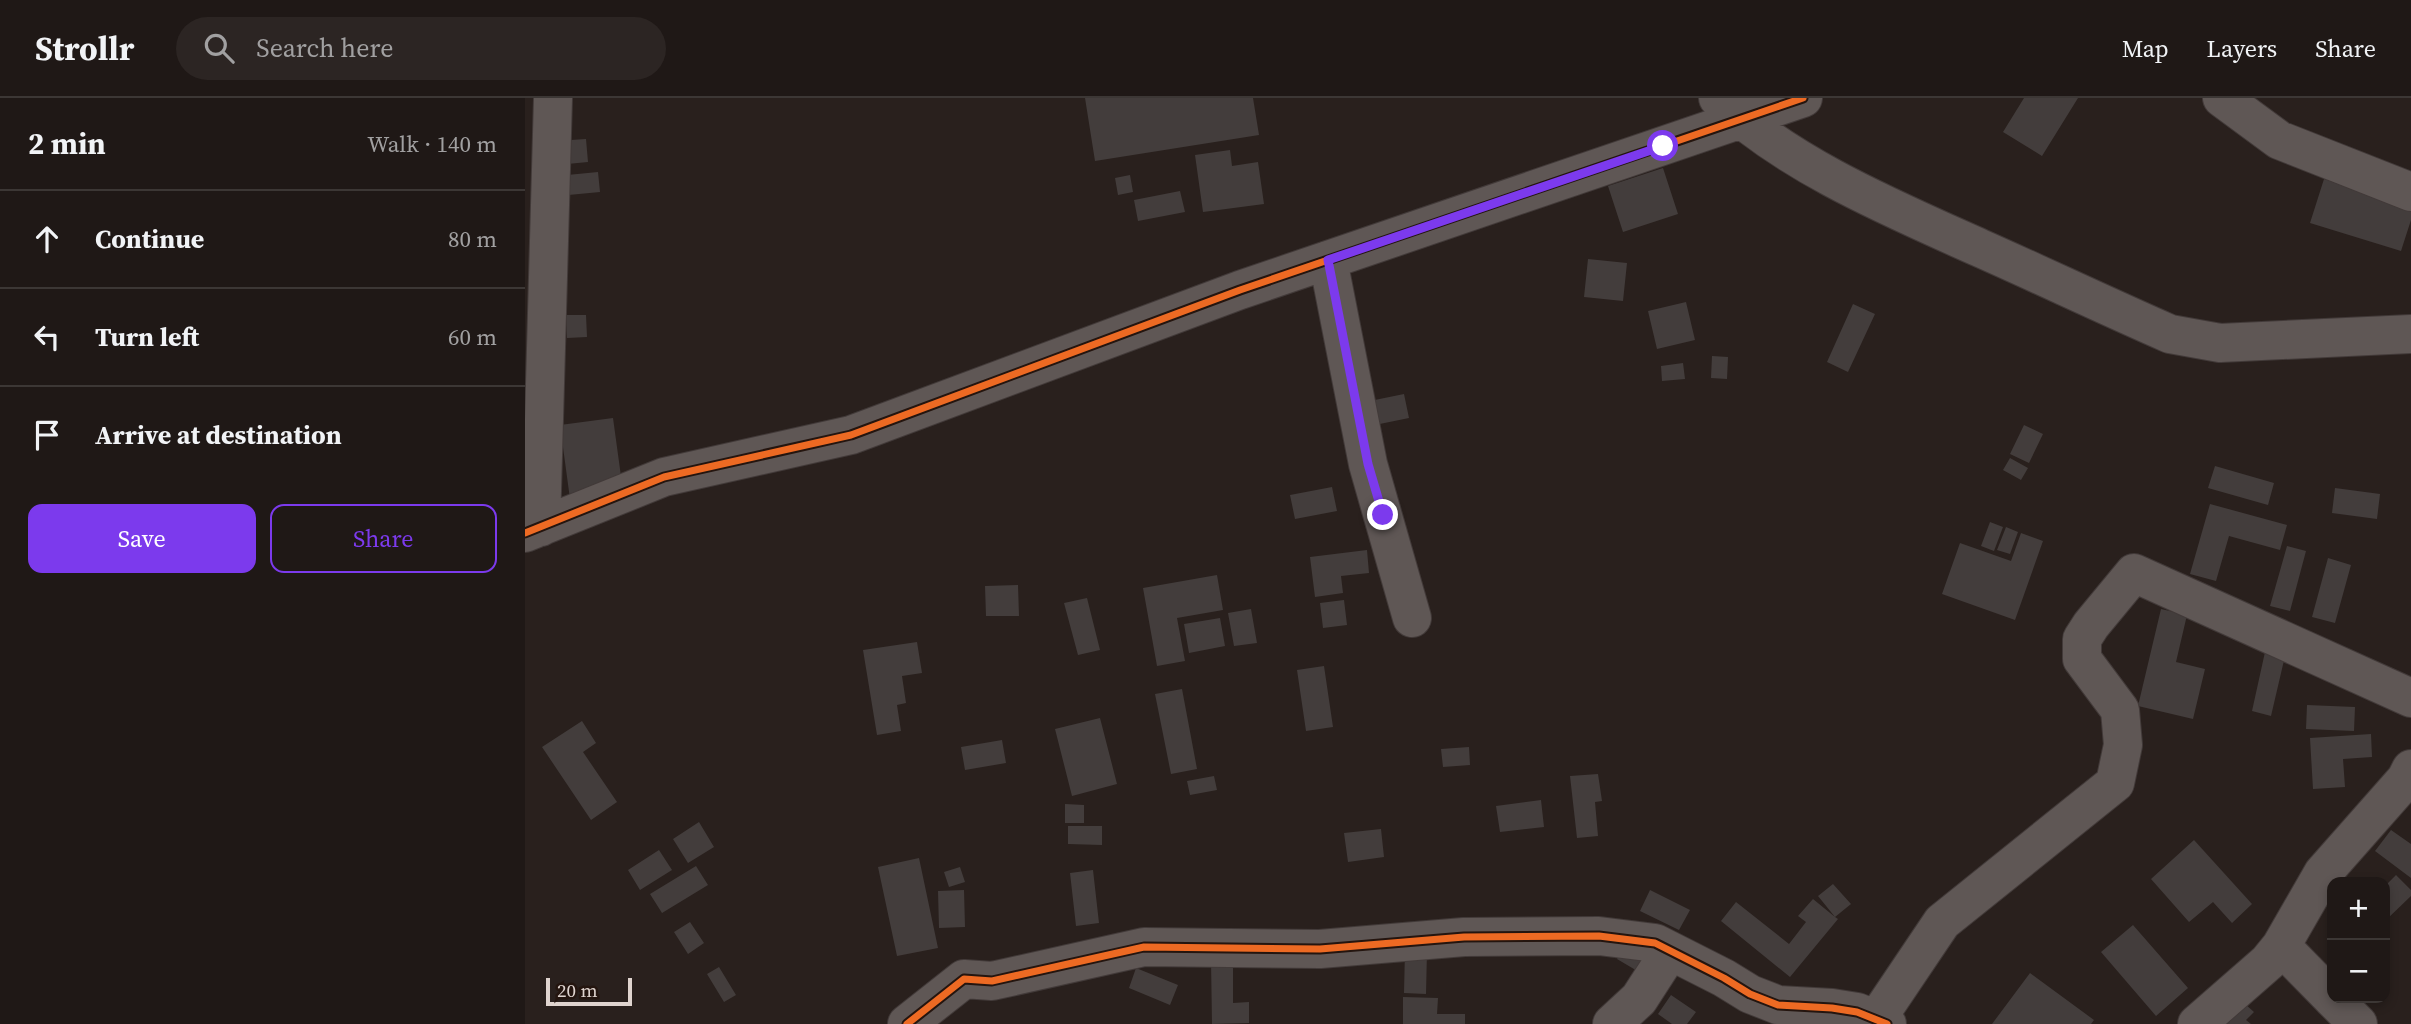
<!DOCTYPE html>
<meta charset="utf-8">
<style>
body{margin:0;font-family:"Source Serif 4",serif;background:#2c2523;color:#f1f3f6}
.controls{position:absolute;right:21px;bottom:21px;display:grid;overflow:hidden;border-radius:14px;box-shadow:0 4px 10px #0003}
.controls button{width:63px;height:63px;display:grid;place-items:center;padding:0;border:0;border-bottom:2px solid #3c3735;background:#1f1816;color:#f1f3f6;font:35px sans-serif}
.scale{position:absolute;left:21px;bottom:18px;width:86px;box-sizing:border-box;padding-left:7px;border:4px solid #dfd4cf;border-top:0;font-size:19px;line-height:24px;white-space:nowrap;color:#dfd4cf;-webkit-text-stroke:5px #24150f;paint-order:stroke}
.stop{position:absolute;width:21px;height:21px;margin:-16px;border:5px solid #7c3aed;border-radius:50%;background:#fff}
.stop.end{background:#7c3aed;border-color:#fff;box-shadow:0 2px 7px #0008}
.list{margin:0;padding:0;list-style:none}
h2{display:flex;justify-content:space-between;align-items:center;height:91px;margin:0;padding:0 28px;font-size:30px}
h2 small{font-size:23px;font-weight:400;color:#a1a0a1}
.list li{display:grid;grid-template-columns:46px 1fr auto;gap:21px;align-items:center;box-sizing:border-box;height:98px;padding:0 28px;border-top:2px solid #3c3735}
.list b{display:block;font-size:26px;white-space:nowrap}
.list em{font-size:23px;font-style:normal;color:#a1a0a1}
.actions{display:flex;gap:14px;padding:21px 28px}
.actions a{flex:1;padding:16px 0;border:2px solid #7c3aed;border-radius:14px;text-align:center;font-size:24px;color:#7c3aed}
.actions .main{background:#7c3aed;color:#fff}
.icon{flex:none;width:38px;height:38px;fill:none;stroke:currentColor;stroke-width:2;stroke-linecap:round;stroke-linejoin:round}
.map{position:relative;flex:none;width:1886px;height:926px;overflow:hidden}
header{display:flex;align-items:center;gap:42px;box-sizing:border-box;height:98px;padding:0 35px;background:#1f1816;border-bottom:2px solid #3c3735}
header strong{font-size:33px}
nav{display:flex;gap:38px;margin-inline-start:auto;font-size:24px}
.search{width:490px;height:63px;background:#2c2523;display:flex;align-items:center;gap:18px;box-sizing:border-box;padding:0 24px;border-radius:38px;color:#a1a0a1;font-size:26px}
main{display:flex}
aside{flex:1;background:#1f1816}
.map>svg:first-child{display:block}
.building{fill:#433d3c}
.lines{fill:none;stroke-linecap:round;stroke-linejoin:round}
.minor-casing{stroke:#423a39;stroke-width:40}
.minor{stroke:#5f5755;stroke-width:38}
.cycleway-casing{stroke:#24150f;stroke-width:11}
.cycleway{stroke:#ed6a23;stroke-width:7}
.route{stroke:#7c3aed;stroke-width:9}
</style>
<header>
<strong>Strollr</strong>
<div class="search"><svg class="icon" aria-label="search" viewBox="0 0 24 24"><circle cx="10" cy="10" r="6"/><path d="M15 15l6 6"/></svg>Search here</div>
<nav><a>Map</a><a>Layers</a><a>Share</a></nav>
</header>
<main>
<aside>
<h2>2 min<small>Walk · 140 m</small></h2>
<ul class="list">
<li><svg class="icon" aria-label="ahead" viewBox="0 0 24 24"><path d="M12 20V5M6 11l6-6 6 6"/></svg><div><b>Continue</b></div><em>80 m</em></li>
<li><svg class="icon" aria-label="left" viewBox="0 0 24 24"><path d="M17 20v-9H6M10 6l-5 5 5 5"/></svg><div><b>Turn left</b></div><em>60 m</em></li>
<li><svg class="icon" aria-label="arrive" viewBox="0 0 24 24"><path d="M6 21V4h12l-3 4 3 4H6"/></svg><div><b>Arrive at destination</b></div></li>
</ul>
<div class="actions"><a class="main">Save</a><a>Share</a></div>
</aside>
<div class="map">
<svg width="1886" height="926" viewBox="0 0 1886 926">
<rect width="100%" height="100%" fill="#29201d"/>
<path class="building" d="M560,0H728L734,37L570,63Z
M1499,0H1553L1517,58L1478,34Z
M61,41L63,64L32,67L30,43Z
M705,52L707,68L733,64L739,106L678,114L670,57Z
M1138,70L1153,116L1098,134L1083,88Z
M73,74L75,94L33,98L32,78Z
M605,77L608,94L593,97L590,80Z
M1799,81L1886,108V122L1876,153L1785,125Z
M655,93L660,114L613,123L609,102Z
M1063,161L1102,165L1098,203L1059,199Z
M1161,204L1170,242L1132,251L1123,213Z
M1328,206L1350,216L1323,274L1302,264Z
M41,217H61L62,239L42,240Z
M1187,258L1203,259L1202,281L1186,280Z
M1158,265L1160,281L1137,283L1136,268Z
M879,296L884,320L840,329L835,305Z
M88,320L98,393L45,401L35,327Z
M1499,327L1518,336L1504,365L1485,356Z
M1485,360L1503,370L1496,382L1478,372Z
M1690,368L1749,385L1743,407L1683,390Z
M807,389L812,413L770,421L765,397Z
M1810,390L1855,396L1852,421L1807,415Z
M1685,406L1762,427L1755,452L1704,438L1691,483L1665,476Z
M1465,424L1478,429L1469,453L1456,448Z
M1481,429L1493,434L1485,456L1472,452Z
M1496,435L1518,443L1490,522L1417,496L1435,445L1486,463Z
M1762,448L1781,453L1765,513L1745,508Z
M842,452L844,475L816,478L818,495L790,499L785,459Z
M1803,460L1826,467L1810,525L1787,519Z
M692,477L698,512L652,520L660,563L632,568L618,490Z
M493,487L494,518H461L460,488Z
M562,500L575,552L553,557L539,505Z
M819,502L822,527L798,530L795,505Z
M726,511L732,545L709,548L703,515Z
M1636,511L1662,517L1651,564L1680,571L1668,621L1613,608Z
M695,520L700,548L664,555L659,526Z
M392,544L397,575L377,578L381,605L372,607L376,633L352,637L338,552Z
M1740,554L1760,558L1746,618L1727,613Z
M799,568L808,629L781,633L772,572Z
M657,591L672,671L646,676L630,596Z
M1782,607L1830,609L1829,633L1781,631Z
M575,620L592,686L547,698L530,631Z
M57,623L71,645L58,654L92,704L66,722L17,649Z
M1846,636L1847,659L1818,661L1820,689L1788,691L1785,640Z
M477,642L481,665L440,672L436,649Z
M944,649L945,667L918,669L916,651Z
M1073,676L1077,703L1070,704L1073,738L1052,740L1045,678Z
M689,678L692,692L665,697L662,683Z
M1016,702L1019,729L975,734L971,708Z
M540,706L559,707V725H540Z
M174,724L189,749L163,765L148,741Z
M543,728H577V747L543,746Z
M856,731L859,759L823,764L819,735Z
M1866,732L1886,746V780L1850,753Z
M1669,742L1727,806L1707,825L1688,804L1664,824L1626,781Z
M134,752L147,772L115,792L103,772Z
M394,760L413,850L372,858L353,769Z
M171,768L183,787L137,815L125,796Z
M435,769L440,784L424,789L419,774Z
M568,772L574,825L551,828L545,775Z
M1871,777L1886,792V798L1860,823V788Z
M1308,786L1326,806L1310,819L1313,821L1265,879L1196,823L1211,804L1264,846L1281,824L1273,818L1288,801L1310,819L1293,798Z
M439,792L440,829L414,830L413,793Z
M1125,792L1165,812L1154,832L1115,813Z
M165,824L179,845L163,856L149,834Z
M1608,827L1663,890L1631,918L1576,854Z
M1099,850L1121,863L1114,874L1092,861Z
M880,852L902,853L901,896L879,895Z
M686,862H708V905L724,904V925L687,926Z
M194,869L211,897L199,904L182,876Z
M611,870L653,887L645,907L604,890Z
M1505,875L1569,922L1566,926H1467Z
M1146,897L1171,914L1162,926H1147L1133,916Z
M1710,897L1729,914L1721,922L1726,926H1684Z
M878,899L913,900L912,916H940V926H878Z"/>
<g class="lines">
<defs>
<path id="minor" d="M1193,0C1261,66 1368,111 1455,150C1518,178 1581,208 1645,236L1695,245L1886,236
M1697,0L1754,42L1886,94
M803,162L843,366L887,520
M16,429L28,0
M0,435L139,379L326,337L715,192L1278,0
M1756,848L1807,900
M1807,900L1833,926
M1351,922L1417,824L1590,685L1598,647L1595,612L1557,561V541L1566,527L1609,475L1886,600
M382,926L439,881L467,883L619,849L795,851L939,839L1074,838L1130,845L1199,880L1225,896L1253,907L1307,910L1332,914L1362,926
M1087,926L1114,901L1145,853
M1672,926L1743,864L1756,848L1798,775L1881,681L1886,671"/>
</defs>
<use href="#minor" class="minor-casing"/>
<use href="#minor" class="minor"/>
<defs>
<path id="cycleway" d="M0,435L139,379L326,337L715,192L1278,0
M382,926L439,881L467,883L619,849L795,851L939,839L1074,838L1130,845L1199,880L1225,896L1253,907L1307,910L1332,914L1362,926"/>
</defs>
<use href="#cycleway" class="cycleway-casing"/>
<use href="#cycleway" class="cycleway"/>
</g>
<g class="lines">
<path class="route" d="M858,417L843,366L803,162L1138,48"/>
</g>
</svg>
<div class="controls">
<button>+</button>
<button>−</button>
</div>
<div class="scale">20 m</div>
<div class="stop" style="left:1138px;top:48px"></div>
<div class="stop end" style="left:858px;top:417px"></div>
</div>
</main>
